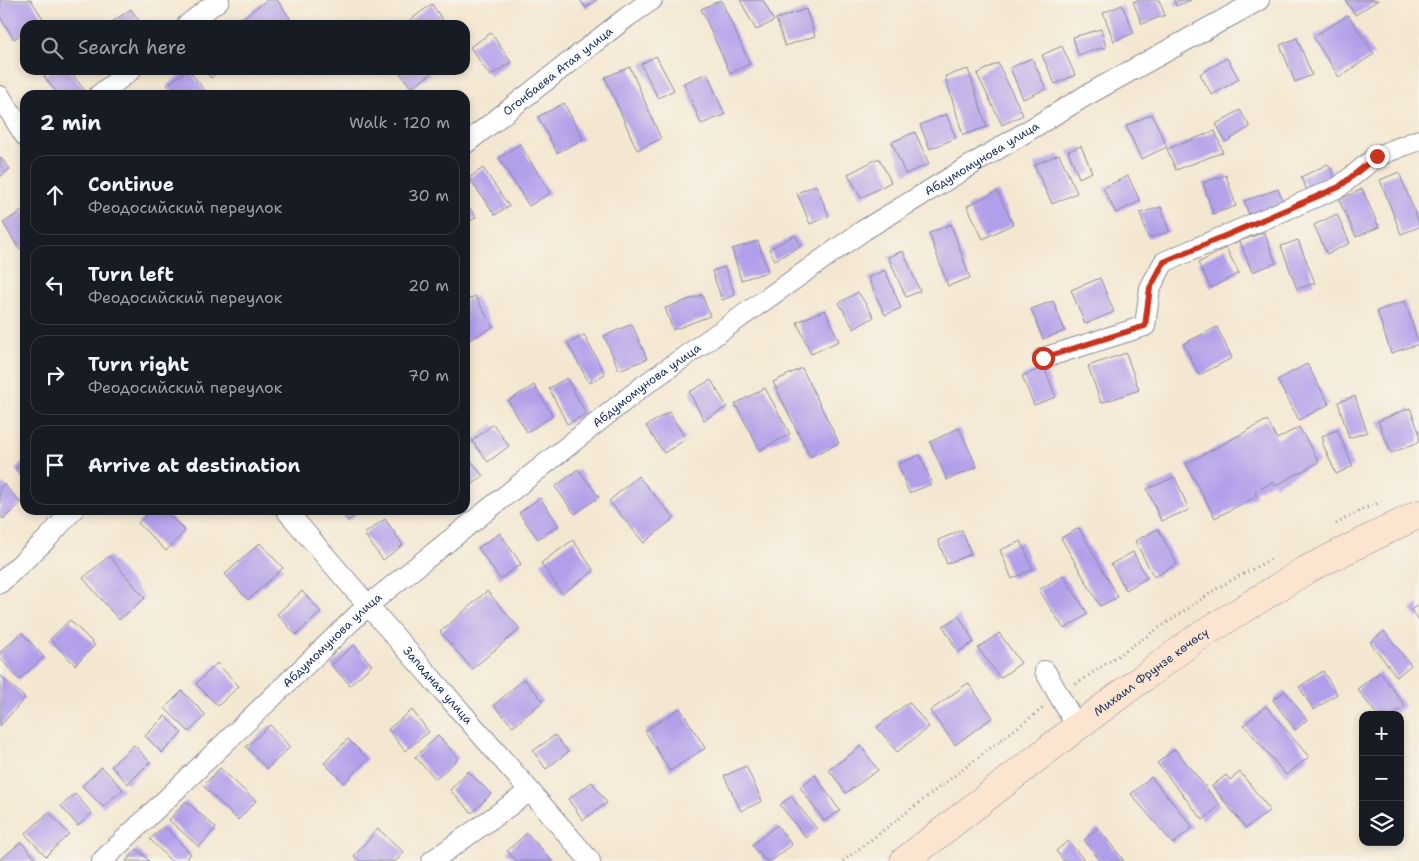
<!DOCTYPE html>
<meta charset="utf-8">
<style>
body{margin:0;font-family:"Shantell Sans",sans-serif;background:#242831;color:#f1f3f6}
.controls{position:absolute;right:15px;bottom:15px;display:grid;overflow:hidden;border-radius:10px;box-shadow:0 2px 8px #0003}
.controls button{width:45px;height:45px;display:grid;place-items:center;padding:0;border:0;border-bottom:1px solid #363941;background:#171b24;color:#f1f3f6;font:25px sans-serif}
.stop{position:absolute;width:15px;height:15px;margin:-11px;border:4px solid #c8321e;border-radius:50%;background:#fff}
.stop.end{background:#c8321e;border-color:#fff;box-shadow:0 1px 5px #0008}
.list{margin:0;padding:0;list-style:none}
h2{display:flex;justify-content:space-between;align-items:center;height:65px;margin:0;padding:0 20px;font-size:21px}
h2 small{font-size:16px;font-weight:400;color:#9ea1a6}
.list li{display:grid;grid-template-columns:32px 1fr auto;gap:15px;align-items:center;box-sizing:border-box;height:80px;margin:0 10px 10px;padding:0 10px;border:1px solid #363941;border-radius:15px}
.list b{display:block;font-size:19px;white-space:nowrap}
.list p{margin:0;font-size:16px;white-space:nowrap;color:#9ea1a6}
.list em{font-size:16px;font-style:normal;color:#9ea1a6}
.icon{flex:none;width:28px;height:28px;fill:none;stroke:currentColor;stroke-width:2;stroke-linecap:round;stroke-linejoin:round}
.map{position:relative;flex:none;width:1419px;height:861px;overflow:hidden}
.search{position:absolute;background:#171b24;box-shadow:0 2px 8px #0003;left:20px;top:20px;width:450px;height:55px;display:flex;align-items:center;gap:12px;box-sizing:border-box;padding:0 18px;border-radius:15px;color:#9ea1a6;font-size:19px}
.panel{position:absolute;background:#171b24;box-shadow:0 2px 8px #0003;left:20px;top:90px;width:450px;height:425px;border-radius:15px}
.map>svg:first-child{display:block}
.building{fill:#b29fea}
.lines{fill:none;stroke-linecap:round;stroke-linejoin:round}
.street-casing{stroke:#888b98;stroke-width:22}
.secondary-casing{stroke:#888b98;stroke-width:29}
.path{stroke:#888b98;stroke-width:3;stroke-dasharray:1 4;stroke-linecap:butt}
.street{stroke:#fff;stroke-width:20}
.secondary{stroke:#fce5d0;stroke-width:28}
.route{stroke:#c8321e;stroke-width:6}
.labels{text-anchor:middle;stroke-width:4;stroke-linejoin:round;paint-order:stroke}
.street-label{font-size:12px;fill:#1b2f5e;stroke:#f7f3e8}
</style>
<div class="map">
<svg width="1419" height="861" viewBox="0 0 1419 861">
<rect width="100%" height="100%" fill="#f7f3e8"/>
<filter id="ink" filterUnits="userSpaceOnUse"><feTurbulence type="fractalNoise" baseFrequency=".02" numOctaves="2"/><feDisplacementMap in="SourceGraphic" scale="10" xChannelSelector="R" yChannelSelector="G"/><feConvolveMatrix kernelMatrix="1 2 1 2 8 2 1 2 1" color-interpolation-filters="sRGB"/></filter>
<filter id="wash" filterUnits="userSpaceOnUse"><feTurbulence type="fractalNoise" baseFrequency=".0096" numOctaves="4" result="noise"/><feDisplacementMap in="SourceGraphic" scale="20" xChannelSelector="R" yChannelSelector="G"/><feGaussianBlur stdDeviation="1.12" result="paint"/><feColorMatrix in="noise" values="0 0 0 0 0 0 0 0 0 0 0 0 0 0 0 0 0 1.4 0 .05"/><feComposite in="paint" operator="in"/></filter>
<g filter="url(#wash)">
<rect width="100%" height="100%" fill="#f4e7d1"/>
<g id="blocks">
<path class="building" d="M0,0H31L44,20L36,25H25V32L14,39L0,17Z
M267,0H277L290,18L280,25H241L238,21Z
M580,0H597L586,8Z
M721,0L750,64L730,73L701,9Z
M740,0H763L774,21L756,30Z
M1139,0H1159L1165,15L1142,24L1133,2Z
M1174,0H1191L1176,6Z
M1347,0H1378L1355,15L1346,1Z
M432,4L446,25H403Z
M1122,5L1134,33L1114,41L1103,13Z
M131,9L142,25H114L112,22Z
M806,9L815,36L785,46L776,19Z
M1348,15L1374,54L1339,77L1313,37Z
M1101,29L1106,47L1078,55L1073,37Z
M491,33L511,62L490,76L470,47Z
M1297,38L1312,75L1295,82L1280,45Z
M1062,46L1075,75L1055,84L1042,55Z
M656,56L674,90L658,98L641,64Z
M1032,58L1046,89L1023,99L1010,68Z
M1227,58L1239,79L1212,95L1200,74Z
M998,63L1023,115L1002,125L977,74Z
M630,67L661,139L637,150L605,77Z
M968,69L987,127L963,135L945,76Z
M52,70H69L86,92L82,95H58L44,76Z
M187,70H189L208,95H175L167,85Z
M205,70H221L211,78Z
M398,70H428L431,74L411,88Z
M707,73L725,115L701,124L684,83Z
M564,103L583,139L557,153L538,117Z
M1240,110L1250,127L1226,142L1216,124Z
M946,114L956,138L930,149L920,125Z
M1152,114L1167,147L1141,159L1126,126Z
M1215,131L1223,152L1176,170L1167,149Z
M915,132L929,164L905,174L892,142Z
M520,144L550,193L529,206L499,158Z
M1081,146L1092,172L1079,178L1068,151Z
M1059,154L1077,193L1052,204L1034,165Z
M0,157L10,169L0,177Z
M879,158L891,182L861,198L848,174Z
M1328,164L1336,180L1308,193L1301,177Z
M483,168L509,206L495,215L469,178Z
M1399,172L1419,223V227L1401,234L1380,180Z
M1226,175L1236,206L1213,214L1203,183Z
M1128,176L1140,201L1116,213L1103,188Z
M816,185L829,216L810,224L797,193Z
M1278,189L1284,204L1250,217L1244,201Z
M1362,189L1379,227L1356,237L1339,200Z
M997,191L1013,224L983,239L967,206Z
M465,202L476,217L465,225Z
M1161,207L1169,232L1148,238L1140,213Z
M25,209V245L19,249L3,223Z
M1337,214L1350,243L1327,254L1314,225Z
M951,224L970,278L948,286L929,233Z
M1264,232L1276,263L1252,272L1240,241Z
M795,235L801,246L775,260L769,249Z
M1298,240L1315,283L1297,289L1281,246Z
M758,241L768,272L741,280L732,249Z
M1226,248L1239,273L1211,288L1198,263Z
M903,251L920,291L906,297L888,257Z
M725,267L735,295L722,300L712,271Z
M885,270L901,308L885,315L868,278Z
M1100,278L1114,312L1085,324L1071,290Z
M858,292L874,317L854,329L839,303Z
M702,295L710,316L673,330L665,308Z
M475,296L493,327L467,341L465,337V301Z
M1053,301L1065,331L1043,339L1031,309Z
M1405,301L1419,344L1391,353L1377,311Z
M825,310L839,341L811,354L797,322Z
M632,324L647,359L619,370L604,336Z
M1217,327L1232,358L1199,375L1183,344Z
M584,335L605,374L589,383L568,344Z
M1126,353L1139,390L1101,403L1088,366Z
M1307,364L1329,404L1299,420L1277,380Z
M1044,367L1056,397L1034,405L1022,376Z
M802,368L839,443L810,457L773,382Z
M567,378L586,414L567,424L549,388Z
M711,380L727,407L704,420L689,392Z
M534,385L553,416L527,432L508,401Z
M765,388L790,434L760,450L735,404Z
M1355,396L1367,432L1349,438L1338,402Z
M1410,408L1419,432V442L1391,453L1378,421Z
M669,412L686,439L664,453L646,426Z
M1267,420L1277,439L1299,427L1319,462L1275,486L1273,482L1255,492L1257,496L1215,518L1186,464Z
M493,424L509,446L488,462L472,441Z
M959,428L977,467L947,480L930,442Z
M1337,430L1353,466L1336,474L1322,442L1324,441L1322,436Z
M465,453L483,476L465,490Z
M920,455L932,484L909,493L898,464Z
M25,459V480L15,469Z
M578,469L599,497L575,514L555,487Z
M638,476L674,518L644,543L609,501Z
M1175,477L1189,510L1161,521L1147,489Z
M4,484L21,503L3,519L0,515V487Z
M540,498L559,525L538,539L519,513Z
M151,510H164L185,531L166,551L138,523Z
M339,510H362L348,521Z
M385,519L403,545L383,560L364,534Z
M1079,528L1118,597L1100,606L1061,538Z
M1158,529L1177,564L1154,577L1135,541Z
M962,530L971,554L947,564L938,540Z
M500,533L521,564L500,579L478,548Z
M573,540L594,571L562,594L541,563Z
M1021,541L1033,569L1012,579L1000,550Z
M260,543L283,568L248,600L225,574Z
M1133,552L1147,578L1126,590L1111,564Z
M109,556L145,598L119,620L83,578Z
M1063,575L1088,614L1064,629L1039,590Z
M302,591L321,612L296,635L277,614Z
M487,591L520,629L472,669L440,632Z
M1419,604V621L1411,610Z
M959,616L974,642L958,652L943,626Z
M70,620L95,645L75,665L50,639Z
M1384,631L1411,665L1397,677L1370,642Z
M22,633L44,657L19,680L0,658V652Z
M999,633L1021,663L1000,678L978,648Z
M354,645L372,665L350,685L331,665Z
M217,663L239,686L218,706L196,684Z
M1323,671L1337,694L1314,710L1299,687Z
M1380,672L1405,706L1393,715H1377L1357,689Z
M0,675L25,698L0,726Z
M524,679L543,701L513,727L494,705Z
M968,683L993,717L955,745L930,711Z
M182,691L206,715L189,732L165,708Z
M1285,691L1307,720L1295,730L1273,700Z
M909,702L929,727L897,752L877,727Z
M1266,706L1309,757L1286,775L1244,725Z
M680,708L705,748L670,771L645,731Z
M412,710L429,732L405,751L388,729Z
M165,716L182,733L162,753L145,736Z
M270,725L290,747L267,769L246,747Z
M555,735L568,752L546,769L533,751Z
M438,736L459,758L436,779L415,757Z
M348,739L368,759L344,783L324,763Z
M134,745L150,762L128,784L111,766Z
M861,746L878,770L846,793L829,770Z
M1175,749L1220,805L1203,820L1157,763Z
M746,766L762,801L741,811L724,776Z
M102,767L123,789L103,807L82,786Z
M220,768L256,801L238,820L203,786Z
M468,771L491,794L472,813L450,790Z
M1240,772L1270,810L1246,828L1212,786L1226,775L1230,780Z
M815,775L840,811L824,821L800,787Z
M1151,777L1193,827L1173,844L1131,794Z
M592,782L607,803L583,820L568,799Z
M75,794L92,813L78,826L61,806Z
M791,796L817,829L806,838L780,805Z
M186,801L216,828L199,847L169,820Z
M49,812L69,834L46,856L25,834Z
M777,825L792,845L771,861H765L752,845Z
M164,826L191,854L184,861H171L150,839Z
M1098,828L1124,861H1100L1084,840Z
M378,829L404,852L396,861H360L354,856Z
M527,833L552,861H517L507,851Z
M1068,841L1085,861H1064L1056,851Z
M21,842L38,861H0V860Z
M137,849L149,861H126Z"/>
</g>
</g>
<g filter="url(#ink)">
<use href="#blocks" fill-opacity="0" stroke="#888b98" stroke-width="1"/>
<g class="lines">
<defs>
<g id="street">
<path d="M187,25L219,0"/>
<path d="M99,95L131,70"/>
<path d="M0,96L25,136"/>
<path id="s1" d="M465,144L627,17L652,0"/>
<path d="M1043,358L1145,326L1150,288L1164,262L1339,187L1377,156L1419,140"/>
<path id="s2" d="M286,510C386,628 490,743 590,861"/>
<path d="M0,583L47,539L73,510"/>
<path d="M1045,671L1077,727"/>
<path id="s3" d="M102,861L367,606L643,386L864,230L1087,95L1259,0"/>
<path d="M432,861L530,791"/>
</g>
<g id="secondary">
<path id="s4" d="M904,861L1077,727L1195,639L1306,570L1419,514"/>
</g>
</defs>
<use href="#street" class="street-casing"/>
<use href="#secondary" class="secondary-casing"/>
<path class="path" d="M1336,524L1363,509L1381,502
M1076,684L1221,586L1271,559
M843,861L1043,708"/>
<use href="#street" class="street"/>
<use href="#secondary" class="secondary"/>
</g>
</g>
<g class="lines" filter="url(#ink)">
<path class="route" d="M1043,358L1145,326L1150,288L1164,262L1339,187L1377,156"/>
</g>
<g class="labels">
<g class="street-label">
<text dy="4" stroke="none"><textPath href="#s1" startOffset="118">Огонбаева Атая улица</textPath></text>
<text dy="4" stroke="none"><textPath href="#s3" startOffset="1129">Абдумомунова улица</textPath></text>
<text dy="4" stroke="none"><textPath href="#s3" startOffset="724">Абдумомунова улица</textPath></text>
<text dy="4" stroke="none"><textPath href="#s3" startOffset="319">Абдумомунова улица</textPath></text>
<text dy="4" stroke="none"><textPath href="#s4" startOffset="311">Михаил Фрунзе көчөсү</textPath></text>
<text dy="4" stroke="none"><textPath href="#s2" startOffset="232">Западная улица</textPath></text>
</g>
</g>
</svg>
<div class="controls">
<button>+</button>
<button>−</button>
<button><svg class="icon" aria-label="layers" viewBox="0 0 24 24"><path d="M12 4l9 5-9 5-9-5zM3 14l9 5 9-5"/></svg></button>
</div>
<div class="stop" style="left:1043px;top:358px"></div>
<div class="stop end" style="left:1377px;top:156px"></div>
<div class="search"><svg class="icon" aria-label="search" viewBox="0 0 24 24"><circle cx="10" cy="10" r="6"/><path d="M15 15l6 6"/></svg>Search here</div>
<section class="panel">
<h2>2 min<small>Walk · 120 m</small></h2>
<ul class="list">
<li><svg class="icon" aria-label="ahead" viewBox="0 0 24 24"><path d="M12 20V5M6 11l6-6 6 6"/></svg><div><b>Continue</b><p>Феодосийский переулок</p></div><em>30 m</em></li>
<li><svg class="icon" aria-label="left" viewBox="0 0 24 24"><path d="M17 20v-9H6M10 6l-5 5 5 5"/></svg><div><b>Turn left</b><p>Феодосийский переулок</p></div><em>20 m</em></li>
<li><svg class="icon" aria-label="right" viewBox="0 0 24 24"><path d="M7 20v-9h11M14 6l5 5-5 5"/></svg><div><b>Turn right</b><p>Феодосийский переулок</p></div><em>70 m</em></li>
<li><svg class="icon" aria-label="arrive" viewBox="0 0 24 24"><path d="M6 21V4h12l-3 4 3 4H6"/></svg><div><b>Arrive at destination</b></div></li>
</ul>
</section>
</div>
